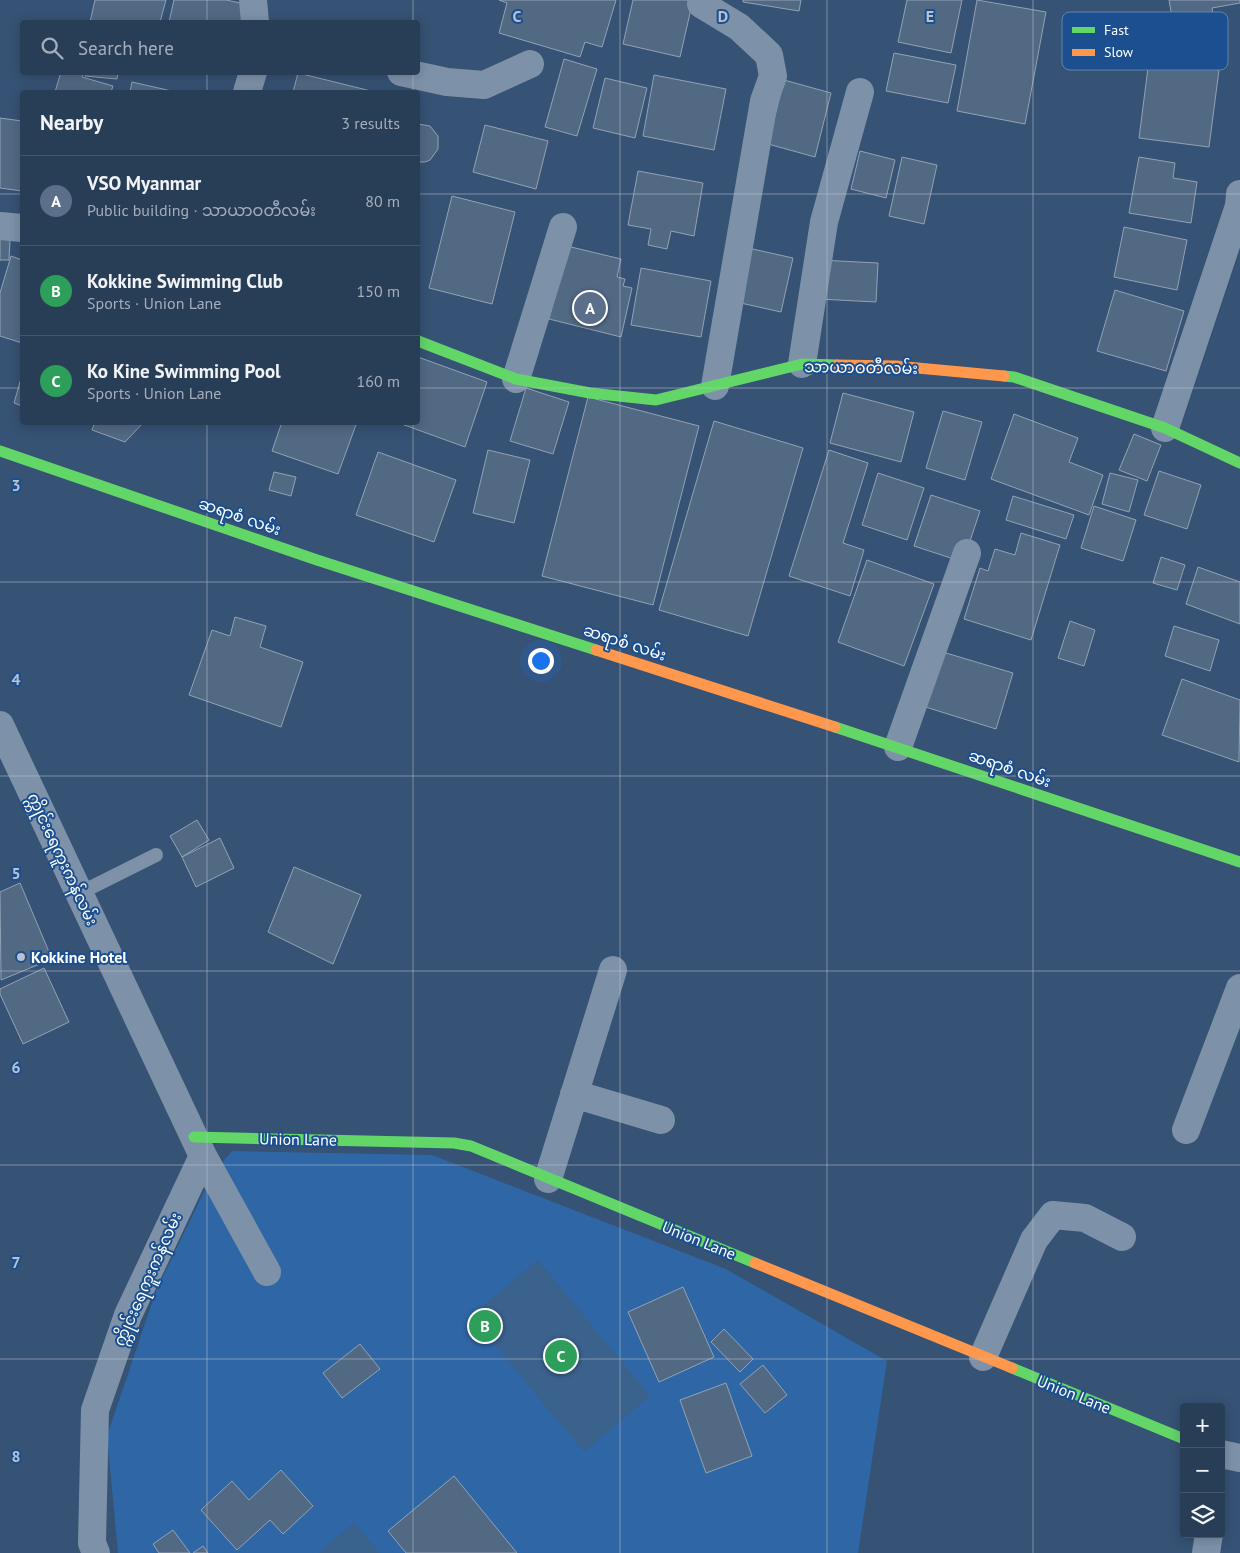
<!DOCTYPE html>
<meta charset="utf-8">
<style>
body{margin:0;font-family:"PT Sans","Noto Sans Myanmar",sans-serif;background:#30455d;color:#f1f3f6}
.controls{position:absolute;right:15px;bottom:15px;display:grid;overflow:hidden;border-radius:5px;box-shadow:0 2px 12px #0003}
.controls button{width:45px;height:45px;display:grid;place-items:center;padding:0;border:0;border-bottom:1px solid #44576d;background:#283e57;color:#f1f3f6;font:25px sans-serif}
.you{position:absolute;left:540px;top:660px;width:18px;height:18px;margin:-12px;border:4px solid #fff;border-radius:50%;background:#1a73e8;box-shadow:0 0 0 8px #1a73e833}
.badge{display:grid;place-items:center;width:32px;height:32px;border-radius:50%;background:#b9c2ce;color:#fff;font-size:16px;font-weight:700}
.pin{position:absolute;translate:-50% -50%;border:2px solid #fff;box-shadow:0 1px 5px #0006}
.list{margin:0;padding:0;list-style:none}
h2{display:flex;justify-content:space-between;align-items:center;height:65px;margin:0;padding:0 20px;font-size:21px}
h2 small{font-size:16px;font-weight:400;color:#a5aeba}
.list li{display:grid;grid-template-columns:32px 1fr auto;gap:15px;align-items:center;box-sizing:border-box;height:90px;padding:0 20px;border-top:1px solid #44576d}
.list b{display:block;font-size:19px;white-space:nowrap}
.list p{margin:0;font-size:16px;white-space:nowrap;color:#a5aeba}
.list em{font-size:16px;font-style:normal;color:#a5aeba}
.icon{flex:none;width:28px;height:28px;fill:none;stroke:currentColor;stroke-width:2;stroke-linecap:round;stroke-linejoin:round}
.map{position:relative;flex:none;width:1240px;height:1553px;overflow:hidden}
.search{position:absolute;background:#283e57;box-shadow:0 2px 12px #0003;left:20px;top:20px;width:400px;height:55px;display:flex;align-items:center;gap:12px;box-sizing:border-box;padding:0 18px;border-radius:5px;color:#a5aeba;font-size:19px}
.panel{position:absolute;background:#283e57;box-shadow:0 2px 12px #0003;left:20px;top:90px;width:400px;height:335px;border-radius:5px}
.map>svg:first-child{display:block}
.green{fill:#2f66a5}
.water{fill:#3b618d}
.building{fill:#526984;stroke:#92a2b6}
.lines{fill:none;stroke-linecap:round;stroke-linejoin:round}
.lane{stroke:#7d92a8;stroke-width:14}
.street{stroke:#7d92a8;stroke-width:28}
.fast{stroke:#63d668;stroke-width:11}
.slow{stroke:#ff974d;stroke-width:11}
.grid{fill:none;stroke:#b9c2ce;stroke-width:1;stroke-opacity:0.55}
.poi-dot{fill:#b9c2ce;stroke:#1b4f8f;stroke-width:2}
.labels{text-anchor:middle;stroke-width:4;stroke-linejoin:round;paint-order:stroke}
.street-label{font-size:16px;fill:#fff;stroke:#1b4f8f}
.poi-label{font-size:16px;font-weight:bold;fill:#fff;stroke:#1b4f8f;text-anchor:start}
.key{fill:#1b4f8f;stroke:#5f84b1;stroke-width:1}
.key-label{font-size:14px;fill:#fff}
.grid-label{font-size:16px;text-anchor:middle;font-weight:bold;fill:#b9c2ce;stroke:#1b4f8f;stroke-width:4;stroke-linejoin:round;paint-order:stroke}
</style>
<div class="map">
<svg width="1240" height="1553" viewBox="0 0 1240 1553">
<rect width="100%" height="100%" fill="#365274"/>
<path class="green" d="M232,1151L432,1155L726,1269L887,1361L858,1553H118L107,1436L156,1291L213,1173Z"/>
<path class="water" d="M538,1260L650,1396L584,1452L471,1316Z
M354,1523L380,1553H319Z"/>
<path class="building" d="M95,0H166L160,22H90Z
M174,0H226L245,4L241,22H169Z
M499,0H616L602,47L585,42L580,57L499,33L507,3Z
M633,0H693L680,57L623,44Z
M743,0H801L799,11L743,2Z
M907,0H962L951,53L898,42Z
M977,0L1046,12L1025,124L957,111Z
M1169,0H1240V3L1212,8L1215,28L1175,35Z
M894,53L956,65L948,103L886,91Z
M564,59L597,69L577,136L545,127Z
M1149,60L1219,70L1209,147L1139,138Z
M61,72H84L82,77L113,86L111,92H55Z
M86,72H118L117,79L85,76Z
M298,73L375,92H293Z
M654,75L726,89L714,150L643,136Z
M605,78L647,88L635,138L593,128Z
M784,80L831,93L815,157L768,144Z
M132,82L176,92H130Z
M0,118L22,121V191L0,188Z
M418,124L430,126L438,136V149L430,160L425,162H418Z
M485,125L548,141L536,189L473,172Z
M860,151L895,160L886,198L851,189Z
M902,157L937,165L924,224L889,216Z
M1139,157L1175,163L1173,178L1197,182L1191,223L1129,213Z
M638,171L703,183L694,236L671,231L667,249L648,245L651,229L628,225Z
M452,196L515,212L492,304L429,288Z
M1124,227L1187,240L1177,290L1114,277Z
M0,239L10,240L9,260H0Z
M567,246L621,259L617,277L625,279L623,286L632,288L621,337L549,319Z
M748,248L793,258L781,312L736,302Z
M11,256L22,260V343L0,336V293Z
M820,260L878,263L876,302L819,299Z
M641,268L711,281L701,337L631,325Z
M1115,290L1184,311L1166,371L1097,351Z
M418,357L487,382L465,447L396,422H418Z
M22,375V406L14,403Z
M526,388L569,402L553,454L510,441Z
M843,393L914,412L901,462L830,443Z
M588,397L699,426L653,605L542,576Z
M943,411L982,422L965,480L926,468Z
M1014,414L1078,438L1069,462L1103,475L1089,515L991,479Z
M714,421L803,448L748,636L659,610Z
M95,422H144L125,442L92,430Z
M282,422H357L338,474L272,451Z
M1134,434L1161,445L1147,481L1119,470Z
M488,450L530,460L514,523L473,513Z
M829,450L868,463L843,543L864,550L850,596L789,576Z
M378,452L456,480L434,542L356,515Z
M1159,471L1201,485L1187,529L1144,515Z
M274,472L296,477L291,496L269,490Z
M878,473L924,488L907,540L862,525Z
M1110,473L1138,480L1129,512L1102,504Z
M931,495L980,511L963,562L914,546Z
M1013,496L1074,515L1066,539L1006,520Z
M1094,506L1136,520L1123,561L1081,548Z
M1021,533L1060,545L1031,640L964,619L980,568L988,571L995,549L1015,555Z
M1161,557L1185,565L1177,590L1153,583Z
M867,560L934,584L904,666L838,642Z
M1198,567L1240,582V624L1186,604Z
M235,617L266,626L260,647L303,662L281,727L189,695L212,630L230,636Z
M1070,621L1095,630L1084,666L1058,658Z
M1174,626L1219,640L1210,671L1165,656Z
M936,650L1013,673L996,729L919,705Z
M1182,679L1240,700L1239,762L1162,735Z
M197,820L209,840L182,857L170,836Z
M220,838L234,868L196,887L182,857Z
M294,867L361,895L333,964L268,932Z
M20,883L52,959L1,980L0,892Z
M44,968L69,1022L23,1044L0,994V989Z
M683,1287L714,1357L659,1382L628,1312Z
M724,1329L753,1359L740,1372L711,1342Z
M360,1344L380,1369L342,1398L323,1373Z
M763,1365L787,1395L765,1413L740,1384Z
M726,1383L752,1456L706,1473L680,1400Z
M281,1470L313,1506L283,1534L270,1520L237,1550L201,1510L232,1481L249,1500Z
M454,1476L517,1553H406L388,1531Z
M173,1530L190,1553H159L153,1544Z
M203,1546L208,1553H193Z"/>
<g class="lines">
<path class="lane" d="M80,893L156,855"/>
<path class="street" d="M253,0L255,22
M701,4L739,27L769,55L773,76L764,101L715,386
M401,72L447,82L484,85L530,64
M247,92L253,72
M0,226L22,228
M802,364L824,222L860,92
M516,379L563,227
M1165,428L1239,206L1240,194
M0,725L203,1156L267,1272
M898,747L967,553
M574,1094L661,1120
M1186,1130L1240,988
M548,1179L613,970
M983,1357L1034,1240L1053,1215L1085,1218L1122,1237
M1221,1454L1240,1458
M96,1553L92,1543L95,1410L128,1315L203,1156
M1206,1553L1209,1534"/>
<path class="fast" d="M418,341L516,379L590,393L656,400L802,364L837,365
M1004,376L1014,377L1165,428L1240,463
M0,451L317,560L596,650
M835,727L1240,862
M194,1137L454,1143L471,1146L755,1263
M1012,1368L1184,1439"/>
<path class="slow" d="M837,365L896,366L1004,376
M596,650L835,727
M755,1263L1012,1368"/>
</g>
<path class="grid" d="M207,0V22M413,0V22M620,0V1553M827,0V1553M1033,0V1553M207,72V92M413,72V92M0,194H22M418,194H1240M0,388H22M418,388H1240M207,422V1553M413,422V1553M0,582H1240M0,776H1240M0,971H1240M0,1165H1240M0,1359H1240"/>
<circle class="poi-dot" cx="21" cy="957" r="5"/>
<g class="labels">
<g class="street-label">
<text transform="translate(861 367) rotate(1)" y="6">သာယာဝတီလမ်း</text>
<text transform="translate(240 516) rotate(19)" y="6">ဆရာစံ လမ်း</text>
<text transform="translate(625 642) rotate(18)" y="6">ဆရာစံ လမ်း</text>
<text transform="translate(1010 768) rotate(19)" y="6">ဆရာစံ လမ်း</text>
<text transform="translate(63 859) rotate(65)" y="6">က္ကိုင်းရေကူးကန်လမ်း</text>
<text transform="translate(298 1139) rotate(1)" y="6">Union Lane</text>
<text transform="translate(699 1240) rotate(22)" y="6">Union Lane</text>
<text transform="translate(147 1279) rotate(-66)" y="6">က္ကိုင်းရေကူးကန်လမ်း</text>
<text transform="translate(1074 1394) rotate(22)" y="6">Union Lane</text>
</g>
<g class="poi-label">
<text x="31" y="963">Kokkine Hotel</text>
</g>
</g>
<rect x="1062" y="12" width="166" height="58" rx="8" class="key"/>
<rect x="1072" y="27" width="23" height="6" fill="#63d668"/>
<rect x="1072" y="49" width="23" height="7" fill="#ff974d"/>
<g class="key-label">
<text x="1104" y="35">Fast</text>
<text x="1104" y="57">Slow</text>
</g>
<g class="grid-label">
<text x="517" y="22">C</text>
<text x="723" y="22">D</text>
<text x="930" y="22">E</text>
<text x="16" y="491">3</text>
<text x="16" y="685">4</text>
<text x="16" y="879">5</text>
<text x="16" y="1073">6</text>
<text x="16" y="1268">7</text>
<text x="16" y="1462">8</text>
</g>
</svg>
<div class="controls">
<button>+</button>
<button>−</button>
<button><svg class="icon" aria-label="layers" viewBox="0 0 24 24"><path d="M12 4l9 5-9 5-9-5zM3 14l9 5 9-5"/></svg></button>
</div>
<div class="you"></div>
<div class="pin badge" style="left:590px;top:308px;background:#5c6f8a">A</div>
<div class="pin badge" style="left:485px;top:1326px;background:#2e9e5b">B</div>
<div class="pin badge" style="left:561px;top:1356px;background:#2e9e5b">C</div>
<div class="search"><svg class="icon" aria-label="search" viewBox="0 0 24 24"><circle cx="10" cy="10" r="6"/><path d="M15 15l6 6"/></svg>Search here</div>
<section class="panel">
<h2>Nearby<small>3 results</small></h2>
<ul class="list">
<li><span class="badge" style="background:#5c6f8a">A</span><div><b>VSO Myanmar</b><p>Public building · သာယာဝတီလမ်း</p></div><em>80 m</em></li>
<li><span class="badge" style="background:#2e9e5b">B</span><div><b>Kokkine Swimming Club</b><p>Sports · Union Lane</p></div><em>150 m</em></li>
<li><span class="badge" style="background:#2e9e5b">C</span><div><b>Ko Kine Swimming Pool</b><p>Sports · Union Lane</p></div><em>160 m</em></li>
</ul>
</section>
</div>
